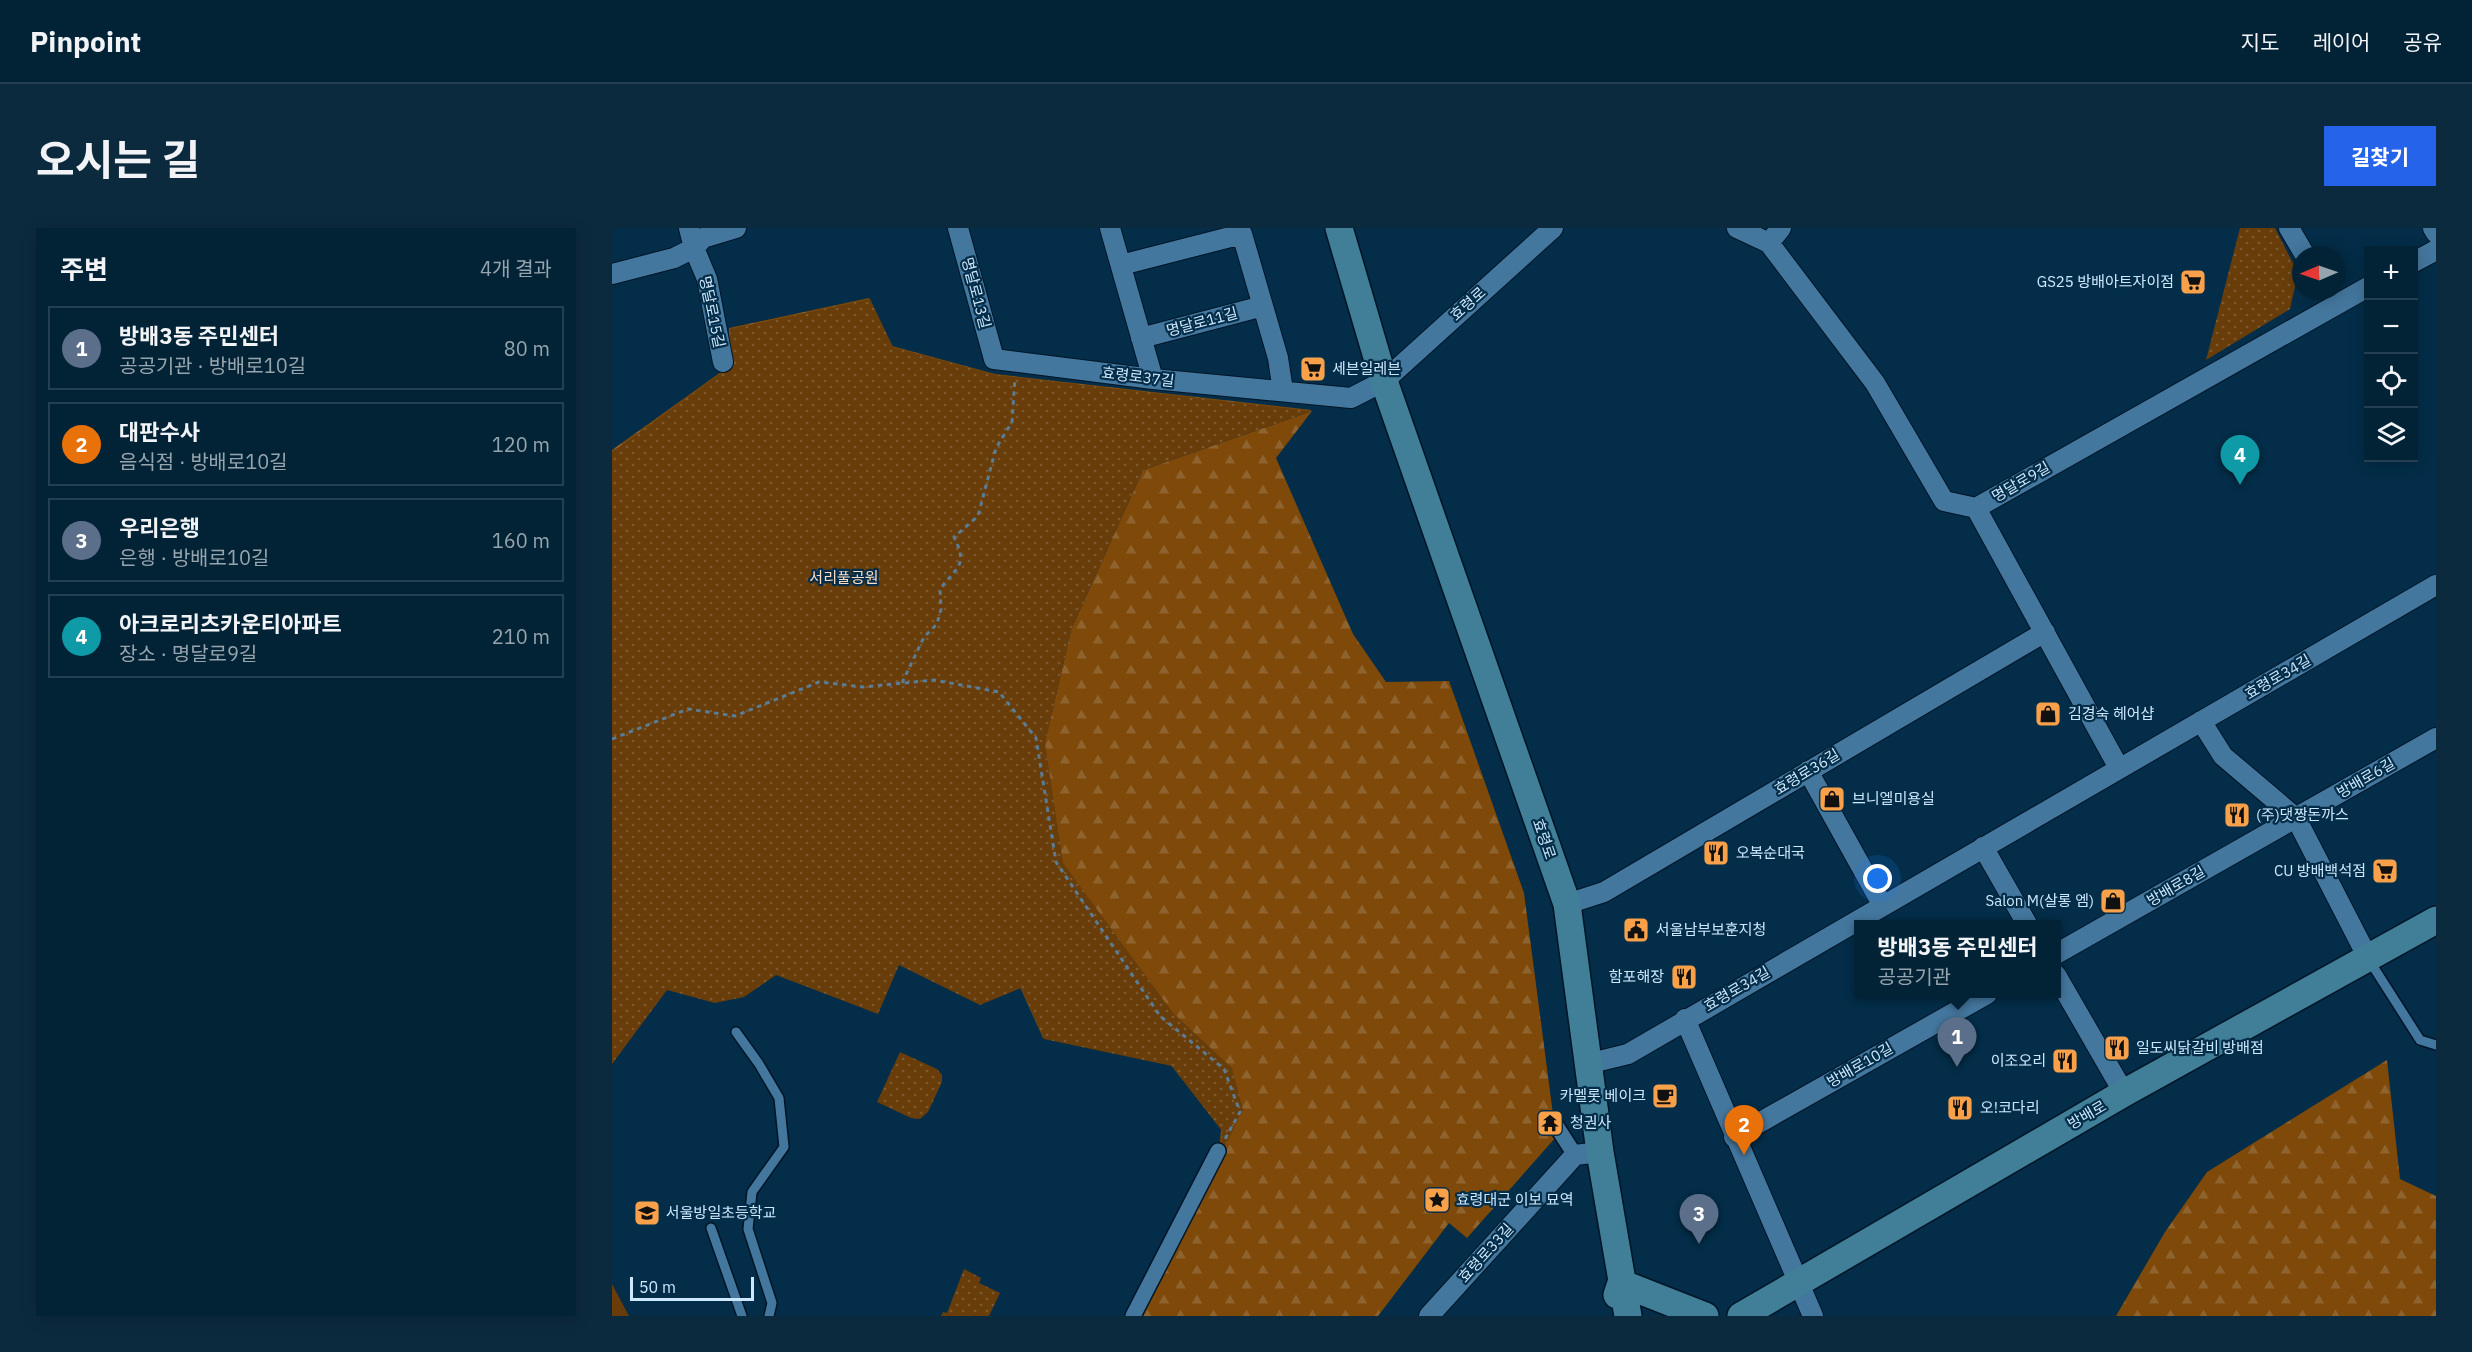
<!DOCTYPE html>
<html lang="ko">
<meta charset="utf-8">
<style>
body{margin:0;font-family:"IBM Plex Sans","Noto Sans KR",sans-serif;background:#0c2a3e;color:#f1f3f6}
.controls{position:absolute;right:18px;top:18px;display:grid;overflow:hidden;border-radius:0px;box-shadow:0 3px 15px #0003}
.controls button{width:54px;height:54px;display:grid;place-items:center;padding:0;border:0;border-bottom:2px solid #233f51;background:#022236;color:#f1f3f6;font:30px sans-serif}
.compass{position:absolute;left:1680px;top:18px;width:54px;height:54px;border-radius:50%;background:#022236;box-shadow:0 3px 15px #0003;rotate:268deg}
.scale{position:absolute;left:18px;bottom:15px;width:124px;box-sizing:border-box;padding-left:6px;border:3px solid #cde8fe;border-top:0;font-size:16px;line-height:21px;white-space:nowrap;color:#cde8fe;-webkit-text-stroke:4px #032d48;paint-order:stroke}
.you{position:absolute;left:1266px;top:651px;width:21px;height:21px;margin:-15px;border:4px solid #fff;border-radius:50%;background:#1a73e8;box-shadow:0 0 0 9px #1a73e833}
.badge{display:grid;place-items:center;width:39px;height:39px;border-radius:50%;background:#2563eb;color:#fff;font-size:20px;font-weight:700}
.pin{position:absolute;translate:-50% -50px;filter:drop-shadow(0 2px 3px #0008)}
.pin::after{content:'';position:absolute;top:32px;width:21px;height:18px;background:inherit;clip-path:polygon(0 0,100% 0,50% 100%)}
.popup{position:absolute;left:1242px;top:692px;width:207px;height:78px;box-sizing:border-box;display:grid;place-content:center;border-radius:0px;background:#022236;filter:drop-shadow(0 2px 4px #0005);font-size:20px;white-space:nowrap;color:#96a4ad}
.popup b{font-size:22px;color:#f1f3f6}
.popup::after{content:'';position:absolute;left:50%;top:100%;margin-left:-12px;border:12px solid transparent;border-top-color:#022236}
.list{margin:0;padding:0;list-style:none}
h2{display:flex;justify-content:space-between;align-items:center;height:78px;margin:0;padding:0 24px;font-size:26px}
h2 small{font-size:20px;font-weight:400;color:#96a4ad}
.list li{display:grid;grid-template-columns:39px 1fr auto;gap:18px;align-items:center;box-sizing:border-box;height:84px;margin:0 12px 12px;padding:0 12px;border:2px solid #233f51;border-radius:0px}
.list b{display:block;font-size:22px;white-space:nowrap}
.list p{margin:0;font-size:20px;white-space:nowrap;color:#96a4ad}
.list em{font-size:20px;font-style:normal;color:#96a4ad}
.icon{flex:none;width:33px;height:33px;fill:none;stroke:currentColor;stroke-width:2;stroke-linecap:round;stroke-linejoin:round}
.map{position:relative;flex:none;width:1824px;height:1088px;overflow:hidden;border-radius:0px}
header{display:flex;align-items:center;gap:36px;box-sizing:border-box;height:84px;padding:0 30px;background:#022236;border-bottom:2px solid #233f51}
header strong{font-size:28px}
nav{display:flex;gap:33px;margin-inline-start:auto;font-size:21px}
.intro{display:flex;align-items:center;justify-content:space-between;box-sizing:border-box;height:144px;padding:0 36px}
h1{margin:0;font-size:42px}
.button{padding:15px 27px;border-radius:0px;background:#2563eb;color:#fff;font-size:21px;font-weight:700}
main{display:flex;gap:36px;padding:0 36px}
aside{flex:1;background:#022236;border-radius:0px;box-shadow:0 3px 15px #0003}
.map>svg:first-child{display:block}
.grass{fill:#683d0a}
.forest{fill:url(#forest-firs)}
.park{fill:url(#park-dots)}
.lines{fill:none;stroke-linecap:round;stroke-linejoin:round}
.service-casing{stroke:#001527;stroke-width:12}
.pedestrian-casing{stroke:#001527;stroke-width:18}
.minor-casing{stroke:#001527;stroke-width:22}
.secondary-casing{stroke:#001527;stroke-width:30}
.path{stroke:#597d96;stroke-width:3;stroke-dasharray:4.5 4.5;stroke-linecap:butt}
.service{stroke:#44779e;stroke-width:9}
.pedestrian{stroke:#44779e;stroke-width:15}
.minor{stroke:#44779e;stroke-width:20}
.secondary{stroke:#407f97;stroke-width:27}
.labels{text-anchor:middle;stroke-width:4.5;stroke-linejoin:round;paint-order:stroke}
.poi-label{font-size:15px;fill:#cde8fe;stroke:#032d48;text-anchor:start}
.street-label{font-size:15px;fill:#cde8fe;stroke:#032d48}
.park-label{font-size:15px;fill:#fddcc0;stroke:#032d48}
</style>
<header>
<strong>Pinpoint</strong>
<nav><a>지도</a><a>레이어</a><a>공유</a></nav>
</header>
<div class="intro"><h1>오시는 길</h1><a class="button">길찾기</a></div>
<main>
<aside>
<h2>주변<small>4개 결과</small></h2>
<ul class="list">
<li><span class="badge" style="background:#5c6f8a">1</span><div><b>방배3동 주민센터</b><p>공공기관 · 방배로10길</p></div><em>80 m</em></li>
<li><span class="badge" style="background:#e8710a">2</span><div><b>대판수사</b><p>음식점 · 방배로10길</p></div><em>120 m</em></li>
<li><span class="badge" style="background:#5c6f8a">3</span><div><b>우리은행</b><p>은행 · 방배로10길</p></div><em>160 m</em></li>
<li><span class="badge" style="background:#0f9aa8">4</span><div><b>아크로리츠카운티아파트</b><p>장소 · 명달로9길</p></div><em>210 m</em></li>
</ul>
</aside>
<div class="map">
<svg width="1824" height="1088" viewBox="0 0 1824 1088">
<defs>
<pattern id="forest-firs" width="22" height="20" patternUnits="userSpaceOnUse" patternTransform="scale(1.5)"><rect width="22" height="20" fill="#7e4909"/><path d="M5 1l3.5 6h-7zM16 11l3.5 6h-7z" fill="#8f632e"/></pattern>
<pattern id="park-dots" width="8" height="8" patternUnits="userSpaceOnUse" patternTransform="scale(1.5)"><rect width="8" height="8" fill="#683d0a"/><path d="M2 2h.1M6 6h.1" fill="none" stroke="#7c592f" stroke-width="1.8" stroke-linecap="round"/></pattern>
</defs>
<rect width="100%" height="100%" fill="#032d48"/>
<path class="grass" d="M0,1056L17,1088H0Z"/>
<path class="forest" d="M257,70L280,118L383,146L700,182L530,241L458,401L433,515L459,402L531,242L700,183L664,230L741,406L774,454L837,453L912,665L944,909L855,1010L837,995L766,1088H527L607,927L609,901L559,837L431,810L408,759L286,736L52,755L0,821V222L116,139L117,100Z
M1775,832L1788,951L1824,968V1088H1504L1553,1004L1595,944Z"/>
<path class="park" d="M1628,0H1663L1686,45L1678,81L1594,132Z
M258,71L281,119L384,147L700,183L531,242L459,402L433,515L451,635L561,785L620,840L631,882L608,928L610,903L560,838L432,811L409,760L368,777L287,737L266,786L164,747L132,769L103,775L55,762L0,836V224L116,140L118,101Z
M288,824L325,841L330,847V854L316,884L308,891L299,890L265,874Z
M352,1041L369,1050L367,1055L388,1065L377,1088H329L331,1084L335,1085Z"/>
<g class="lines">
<defs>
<path id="service" d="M1757,732L1808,812L1824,817
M124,804L147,836L167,870L172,919L140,964L136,1001L160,1075L157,1088
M99,1000L130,1088"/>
<path id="pedestrian" d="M938,895L943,896L963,927
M521,1088L606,923"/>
<path id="minor" d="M77,0L82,20L95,51L111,134
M346,0L382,131L541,151L739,170L772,153L941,0
M498,0L541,151
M1125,0L1157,15L1263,155L1332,273L1364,280L1756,59
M1677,0L1693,27
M1821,0L1824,5
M1157,15L1169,0
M1802,34L1824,22
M509,37L630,6L666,130L671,163
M0,46L62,30L82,20L91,10L124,0
M529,110L651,78
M1364,280L1507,540
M1589,493L1611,528L1684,590L1756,730
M1196,543L1271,678
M1371,619L1415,696
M955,676L992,664L1433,404
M1444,726L1824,510
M1444,747L1512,865
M1073,791L1201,1088
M975,836L1016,826L1824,357
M1122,909L1375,766
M817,1088L963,927L988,924"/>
<path id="secondary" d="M727,0L772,153L955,676L988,924L1016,1088
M1005,1067L1009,1055L1093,1088
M1129,1088L1512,865L1824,692"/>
</defs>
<use href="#service" class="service-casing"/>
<use href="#pedestrian" class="pedestrian-casing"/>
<use href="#minor" class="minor-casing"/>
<use href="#secondary" class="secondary-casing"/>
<path class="path" d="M290,455L312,409L325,396L329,381L328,361C346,338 356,337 342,309L366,288L384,220L400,194L403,150
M0,511L76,481L123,488L207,454L251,459L322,452L387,464L424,510L444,634L548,788L612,841L628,884L613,911"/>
<use href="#service" class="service"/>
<use href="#pedestrian" class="pedestrian"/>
<use href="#minor" class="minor"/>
<use href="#secondary" class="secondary"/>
</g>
<defs>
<symbol id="supermarket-square" viewBox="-11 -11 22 22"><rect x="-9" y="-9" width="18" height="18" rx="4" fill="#f8a14a" stroke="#032d48"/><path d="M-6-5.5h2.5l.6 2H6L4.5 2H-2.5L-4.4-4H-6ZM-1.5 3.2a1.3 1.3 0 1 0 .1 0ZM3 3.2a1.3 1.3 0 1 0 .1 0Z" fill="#111"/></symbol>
<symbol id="shop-square" viewBox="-11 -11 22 22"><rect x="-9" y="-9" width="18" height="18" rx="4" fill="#f8a14a" stroke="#032d48"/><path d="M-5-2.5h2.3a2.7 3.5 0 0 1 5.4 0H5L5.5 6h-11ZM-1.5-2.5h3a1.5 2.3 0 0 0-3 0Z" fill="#111"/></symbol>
<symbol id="restaurant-square" viewBox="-11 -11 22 22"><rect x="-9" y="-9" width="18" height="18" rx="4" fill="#f8a14a" stroke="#032d48"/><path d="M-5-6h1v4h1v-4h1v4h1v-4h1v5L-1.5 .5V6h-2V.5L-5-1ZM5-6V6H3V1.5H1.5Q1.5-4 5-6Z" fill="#111"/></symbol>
<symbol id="civic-square" viewBox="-11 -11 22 22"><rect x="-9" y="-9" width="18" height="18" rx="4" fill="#f8a14a" stroke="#032d48"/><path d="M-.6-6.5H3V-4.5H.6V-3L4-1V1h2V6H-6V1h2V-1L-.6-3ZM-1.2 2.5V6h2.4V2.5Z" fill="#111"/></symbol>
<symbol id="cafe-square" viewBox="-11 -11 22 22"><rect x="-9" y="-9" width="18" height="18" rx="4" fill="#f8a14a" stroke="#032d48"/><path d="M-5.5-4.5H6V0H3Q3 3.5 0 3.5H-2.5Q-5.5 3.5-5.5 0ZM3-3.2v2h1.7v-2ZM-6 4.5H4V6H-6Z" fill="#111"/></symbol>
<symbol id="temple-square" viewBox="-11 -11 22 22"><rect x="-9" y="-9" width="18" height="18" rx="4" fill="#f8a14a" stroke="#032d48"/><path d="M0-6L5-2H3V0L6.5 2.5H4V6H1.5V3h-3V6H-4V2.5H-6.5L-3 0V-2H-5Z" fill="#111"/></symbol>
<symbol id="sight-square" viewBox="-11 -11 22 22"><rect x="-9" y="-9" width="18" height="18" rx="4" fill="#f8a14a" stroke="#032d48"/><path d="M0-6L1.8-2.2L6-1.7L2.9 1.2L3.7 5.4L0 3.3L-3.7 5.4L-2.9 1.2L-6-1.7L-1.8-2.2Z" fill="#111"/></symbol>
<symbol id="school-square" viewBox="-11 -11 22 22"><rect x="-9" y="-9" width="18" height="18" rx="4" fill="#f8a14a" stroke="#032d48"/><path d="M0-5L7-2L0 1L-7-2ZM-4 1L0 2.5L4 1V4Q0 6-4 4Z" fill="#111"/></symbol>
</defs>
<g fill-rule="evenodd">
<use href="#supermarket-square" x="1566" y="39" width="30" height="30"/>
<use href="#supermarket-square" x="686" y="126" width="30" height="30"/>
<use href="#shop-square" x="1421" y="471" width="30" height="30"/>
<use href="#shop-square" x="1205" y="556" width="30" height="30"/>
<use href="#restaurant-square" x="1610" y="572" width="30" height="30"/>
<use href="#restaurant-square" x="1089" y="610" width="30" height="30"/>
<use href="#supermarket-square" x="1758" y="628" width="30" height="30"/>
<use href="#shop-square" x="1486" y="658" width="30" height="30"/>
<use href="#civic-square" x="1009" y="687" width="30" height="30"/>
<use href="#restaurant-square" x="1057" y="734" width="30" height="30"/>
<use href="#restaurant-square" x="1490" y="805" width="30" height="30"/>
<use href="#restaurant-square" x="1438" y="818" width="30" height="30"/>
<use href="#cafe-square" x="1038" y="853" width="30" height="30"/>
<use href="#restaurant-square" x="1333" y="865" width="30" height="30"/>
<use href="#temple-square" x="923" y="880" width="30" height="30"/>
<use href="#sight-square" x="810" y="957" width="30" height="30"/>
<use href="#school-square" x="20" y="970" width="30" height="30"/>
</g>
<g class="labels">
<g class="poi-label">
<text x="1562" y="59" text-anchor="end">GS25 방배아트자이점</text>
<text x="720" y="146">세븐일레븐</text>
<text x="1456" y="491">김경숙 헤어샵</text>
<text x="1240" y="576">브니엘미용실</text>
<text x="1644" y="592">(주)댓짱돈까스</text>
<text x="1124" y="630">오복순대국</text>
<text x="1754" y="648" text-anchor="end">CU 방배백석점</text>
<text x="1482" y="678" text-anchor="end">Salon M(살롱 엠)</text>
<text x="1044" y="707">서울남부보훈지청</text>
<text x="1052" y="754" text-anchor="end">함포해장</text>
<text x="1524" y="825">일도씨닭갈비 방배점</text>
<text x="1434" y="838" text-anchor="end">이조오리</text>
<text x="1034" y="873" text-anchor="end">카멜롯 베이크</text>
<text x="1368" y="885">오!코다리</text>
<text x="958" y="900">청권사</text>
<text x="844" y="977">효령대군 이보 묘역</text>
<text x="54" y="990">서울방일초등학교</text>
</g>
<g class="street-label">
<text transform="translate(364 65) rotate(75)" y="5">명달로13길</text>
<text transform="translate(856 76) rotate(-42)" y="5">효령로</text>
<text transform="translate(100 84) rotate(78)" y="5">명달로15길</text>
<text transform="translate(590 94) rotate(-15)" y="5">명달로11길</text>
<text transform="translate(526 149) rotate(7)" y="5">효령로37길</text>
<text transform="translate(1409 254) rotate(-30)" y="5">명달로9길</text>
<text transform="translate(1666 449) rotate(-30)" y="5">효령로34길</text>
<text transform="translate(1195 544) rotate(-31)" y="5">효령로36길</text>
<text transform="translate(1754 550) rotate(-30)" y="5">방배로6길</text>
<text transform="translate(932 611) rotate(71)" y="5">효령로</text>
<text transform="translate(1564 658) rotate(-30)" y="5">방배로8길</text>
<text transform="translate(1125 761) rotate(-30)" y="5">효령로34길</text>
<text transform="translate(1248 837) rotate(-30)" y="5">방배로10길</text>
<text transform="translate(1475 887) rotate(-30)" y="5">방배로</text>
<text transform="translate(874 1025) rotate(-48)" y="5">효령로33길</text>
</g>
<g class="park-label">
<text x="232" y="355">서리풀공원</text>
</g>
</g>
</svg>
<div class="controls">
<button>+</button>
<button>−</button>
<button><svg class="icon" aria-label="locate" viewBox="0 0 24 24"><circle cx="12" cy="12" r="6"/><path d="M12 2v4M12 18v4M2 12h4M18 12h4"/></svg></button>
<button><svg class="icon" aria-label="layers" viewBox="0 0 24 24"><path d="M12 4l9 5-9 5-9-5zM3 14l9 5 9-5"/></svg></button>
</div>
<svg class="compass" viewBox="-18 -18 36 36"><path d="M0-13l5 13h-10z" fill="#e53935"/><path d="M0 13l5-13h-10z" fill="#96a4ad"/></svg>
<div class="scale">50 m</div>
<div class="you"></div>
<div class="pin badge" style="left:1345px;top:839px;background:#5c6f8a">1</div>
<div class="popup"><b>방배3동 주민센터</b>공공기관</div>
<div class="pin badge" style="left:1132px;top:927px;background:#e8710a">2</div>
<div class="pin badge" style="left:1087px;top:1016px;background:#5c6f8a">3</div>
<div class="pin badge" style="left:1628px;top:257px;background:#0f9aa8">4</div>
</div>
</main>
